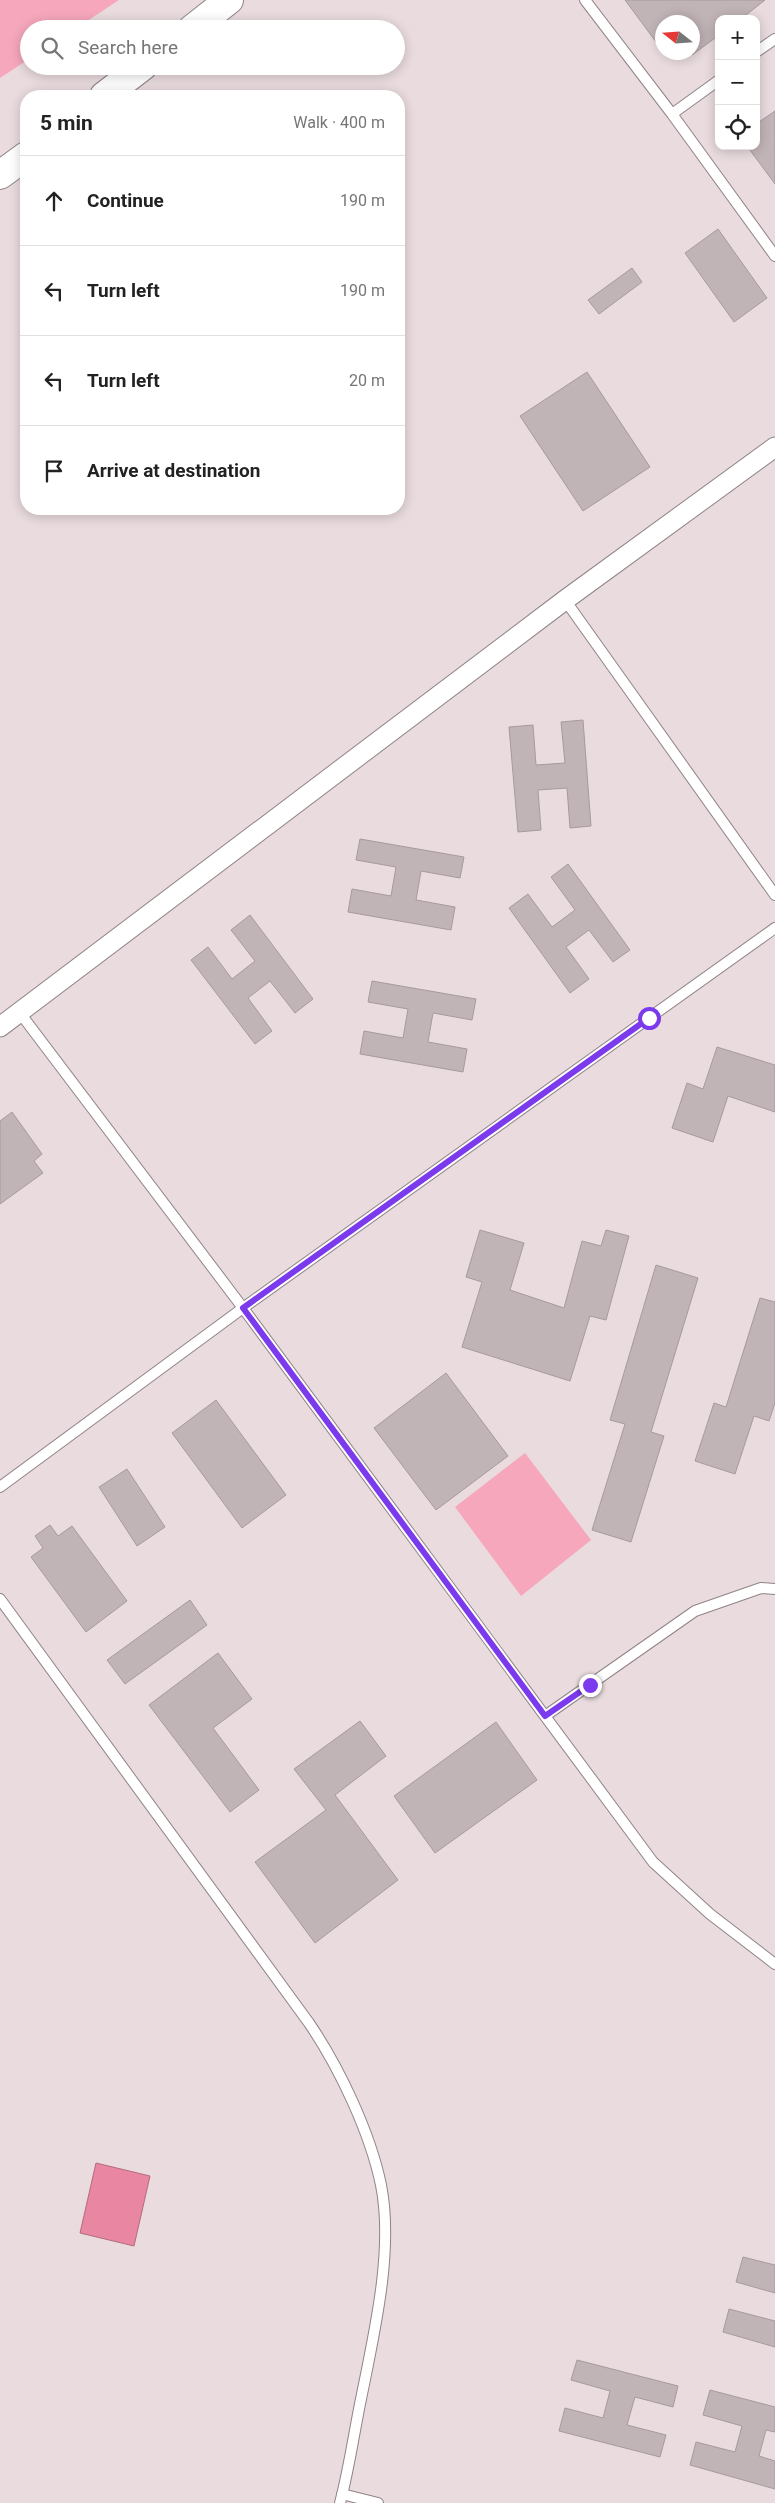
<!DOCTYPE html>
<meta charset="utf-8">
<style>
body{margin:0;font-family:Roboto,sans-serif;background:#f2f2f2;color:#222}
.controls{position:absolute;right:15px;top:15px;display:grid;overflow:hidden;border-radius:10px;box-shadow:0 2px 12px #0003}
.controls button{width:45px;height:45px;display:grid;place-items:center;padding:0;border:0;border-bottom:1px solid #e0e0e0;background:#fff;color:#222;font:25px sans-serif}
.compass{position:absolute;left:655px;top:15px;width:45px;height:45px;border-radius:50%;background:#fff;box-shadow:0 2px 12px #0003;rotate:287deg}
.stop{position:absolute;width:15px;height:15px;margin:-11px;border:4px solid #7c3aed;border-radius:50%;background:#fff}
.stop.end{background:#7c3aed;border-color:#fff;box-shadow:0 1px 5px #0008}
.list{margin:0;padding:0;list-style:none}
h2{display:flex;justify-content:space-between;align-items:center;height:65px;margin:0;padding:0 20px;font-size:21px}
h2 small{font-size:16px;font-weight:400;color:#767676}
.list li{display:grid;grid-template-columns:32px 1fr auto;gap:15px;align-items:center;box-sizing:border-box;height:90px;padding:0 20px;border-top:1px solid #e0e0e0}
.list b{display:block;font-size:19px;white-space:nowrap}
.list em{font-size:16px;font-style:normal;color:#767676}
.icon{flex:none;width:28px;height:28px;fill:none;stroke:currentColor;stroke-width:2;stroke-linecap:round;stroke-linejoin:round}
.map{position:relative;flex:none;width:775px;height:2503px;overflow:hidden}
.search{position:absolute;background:#fff;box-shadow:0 2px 12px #0003;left:20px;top:20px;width:385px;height:55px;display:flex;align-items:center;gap:12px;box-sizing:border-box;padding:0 18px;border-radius:28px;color:#767676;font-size:19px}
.panel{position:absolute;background:#fff;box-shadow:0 2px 12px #0003;left:20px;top:90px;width:385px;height:425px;border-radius:20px}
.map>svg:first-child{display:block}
.green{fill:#f6a7bb}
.water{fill:#e986a1;stroke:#b26c7f}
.building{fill:#c1b4b7;stroke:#a79a9d}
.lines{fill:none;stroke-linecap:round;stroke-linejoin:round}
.lane-casing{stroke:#908486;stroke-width:12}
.street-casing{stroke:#908486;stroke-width:21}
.secondary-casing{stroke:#908486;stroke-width:30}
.lane{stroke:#fff;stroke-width:10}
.street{stroke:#fff;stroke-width:19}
.secondary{stroke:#fff;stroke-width:28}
.route{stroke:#7c3aed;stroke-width:6}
</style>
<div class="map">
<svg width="775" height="2503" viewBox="0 0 775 2503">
<rect width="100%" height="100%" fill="#e9dbde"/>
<path class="green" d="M0,0H119L75,29H29V59L0,78Z
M525,1453L591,1540L521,1596L455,1507Z"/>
<path class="water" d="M96,2163L150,2176L134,2246L80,2233Z"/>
<path class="building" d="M625,0H765L741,19H719V35L692,55V22H662V50Z
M775,111V184L747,146H756V124Z
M718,229L767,298L734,322L685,253Z
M632,268L642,282L599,314L588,300Z
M587,372L650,467L583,511L520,416Z
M583,720L591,826L570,828L567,788L538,790L541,830L518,832L509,727L533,725L536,765L565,763L561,722Z
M360,839L464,857L460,878L421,871L416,900L455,907L451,930L348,912L352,889L391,896L396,867L356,860Z
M568,864L630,950L613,962L589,930L566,947L589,979L570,993L509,908L528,894L552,927L575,910L551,877Z
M250,915L313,999L295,1013L270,981L248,998L272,1031L255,1044L191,960L208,947L232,979L255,961L231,930Z
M372,981L476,999L472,1020L433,1013L428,1042L467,1049L463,1072L360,1054L364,1031L403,1038L408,1009L368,1002Z
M717,1047L775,1065V1112L728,1096L713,1142L672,1128L687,1083L703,1089Z
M12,1112L42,1154L34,1161L43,1173L0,1204V1121Z
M480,1230L524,1243L510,1290L564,1308L582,1241L601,1246L606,1230L629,1236L606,1320L590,1316L570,1381L462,1347L482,1282L466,1277Z
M656,1265L698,1278L651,1432L664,1436L631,1542L592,1530L625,1424L610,1420Z
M760,1298L775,1302V1403L769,1421L754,1416L735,1474L695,1461L714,1403L726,1407Z
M446,1373L508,1456L436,1510L374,1428Z
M216,1400L286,1495L242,1528L172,1433Z
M127,1469L165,1527L137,1546L99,1487Z
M50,1525L58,1536L72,1526L127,1601L86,1632L31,1557L43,1548L35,1536Z
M190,1600L207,1625L125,1684L107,1660Z
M218,1653L252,1699L213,1728L259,1790L230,1812L149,1705Z
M360,1721L386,1756L335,1795L398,1880L315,1943L255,1862L326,1810L294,1769Z
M496,1722L537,1780L435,1853L394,1796Z
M743,2257L775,2265V2293L736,2282Z
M729,2309L775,2321V2347L723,2332Z
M577,2360L678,2386L673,2407L635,2397L627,2425L666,2435L660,2457L559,2431L565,2408L603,2418L610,2391L571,2380Z
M710,2390L775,2407V2432L766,2430L759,2456L775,2461V2489L690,2465L696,2442L735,2452L742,2426L703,2415Z"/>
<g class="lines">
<defs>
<path id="lane" d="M585,0L672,114L775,256
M756,52L775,39
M672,114L719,80
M565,600L775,895
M20,1013L243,1308L653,1862L710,1914L775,1964
M0,1487L243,1308L775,928
M0,1599L309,2023C339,2067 370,2132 381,2185C394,2250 374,2334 361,2399C354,2433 349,2469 340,2503
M545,1716L695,1611L761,1588L775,1589
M342,2494L378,2503"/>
<path id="street" d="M0,1027L565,600L775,447"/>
<path id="secondary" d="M192,29L229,0
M104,96L143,66
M0,175L26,156"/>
</defs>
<use href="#lane" class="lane-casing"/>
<use href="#street" class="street-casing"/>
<use href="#secondary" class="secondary-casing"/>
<use href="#lane" class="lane"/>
<use href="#street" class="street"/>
<use href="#secondary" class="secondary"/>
</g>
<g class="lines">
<path class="route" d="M590,1685L545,1716L243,1308L649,1018"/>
</g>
</svg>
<div class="controls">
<button>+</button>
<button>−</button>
<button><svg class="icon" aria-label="locate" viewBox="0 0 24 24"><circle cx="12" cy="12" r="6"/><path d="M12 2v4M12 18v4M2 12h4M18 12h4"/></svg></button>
</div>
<svg class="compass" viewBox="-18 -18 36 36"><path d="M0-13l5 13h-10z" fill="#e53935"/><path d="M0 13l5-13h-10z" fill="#767676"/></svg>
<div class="stop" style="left:649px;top:1018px"></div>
<div class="stop end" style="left:590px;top:1685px"></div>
<div class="search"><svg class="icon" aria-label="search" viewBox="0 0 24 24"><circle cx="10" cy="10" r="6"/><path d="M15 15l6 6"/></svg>Search here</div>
<section class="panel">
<h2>5 min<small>Walk · 400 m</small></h2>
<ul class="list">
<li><svg class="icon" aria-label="ahead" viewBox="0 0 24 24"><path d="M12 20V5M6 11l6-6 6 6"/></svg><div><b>Continue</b></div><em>190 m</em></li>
<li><svg class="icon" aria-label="left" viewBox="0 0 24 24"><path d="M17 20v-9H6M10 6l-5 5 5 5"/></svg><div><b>Turn left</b></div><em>190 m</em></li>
<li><svg class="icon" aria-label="left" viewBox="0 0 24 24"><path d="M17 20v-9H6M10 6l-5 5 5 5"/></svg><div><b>Turn left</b></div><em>20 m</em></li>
<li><svg class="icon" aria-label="arrive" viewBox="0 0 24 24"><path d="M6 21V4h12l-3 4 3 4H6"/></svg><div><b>Arrive at destination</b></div></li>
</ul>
</section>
</div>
